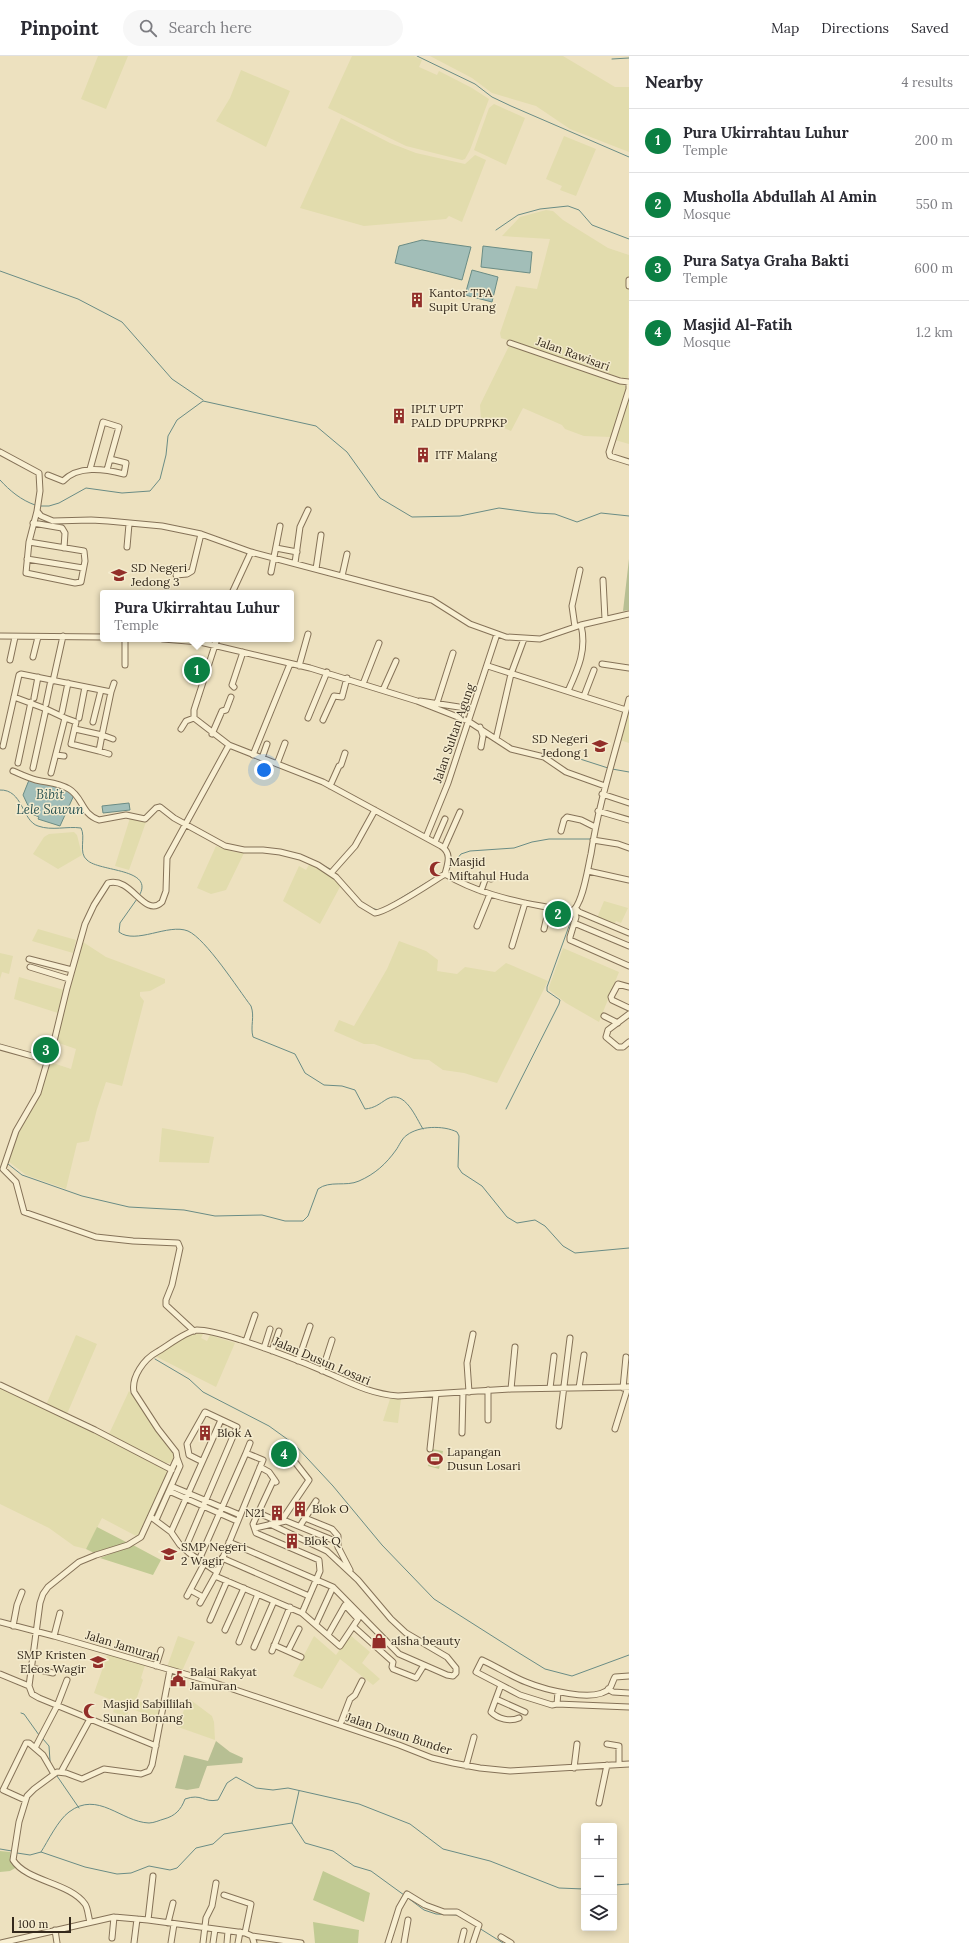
<!DOCTYPE html>
<meta charset="utf-8">
<style>
body{margin:0;font-family:Lora,serif;background:#f7f7f7;color:#2b2b33}
.controls{position:absolute;right:12px;bottom:12px;display:grid;overflow:hidden;border-radius:4px;box-shadow:0 2px 10px #0003}
.controls button{width:36px;height:36px;display:grid;place-items:center;padding:0;border:0;border-bottom:1px solid #e1e1e2;background:#fff;color:#2b2b33;font:20px sans-serif}
.scale{position:absolute;left:12px;bottom:10px;width:59px;box-sizing:border-box;padding-left:4px;border:2px solid #34291c;border-top:0;font-size:11px;line-height:14px;white-space:nowrap;color:#34291c;-webkit-text-stroke:3px #f4ebce;paint-order:stroke}
.you{position:absolute;left:264px;top:714px;width:14px;height:14px;margin:-10px;border:3px solid #fff;border-radius:50%;background:#1a73e8;box-shadow:0 0 0 6px #1a73e833}
.badge{display:grid;place-items:center;width:26px;height:26px;border-radius:50%;background:#0b8043;color:#fff;font-size:13px;font-weight:700}
.pin{position:absolute;translate:-50% -50%;border:2px solid #fff;box-shadow:0 1px 4px #0006}
.popup{position:absolute;left:100px;top:534px;width:194px;height:52px;box-sizing:border-box;display:grid;place-content:center;border-radius:4px;background:#fff;filter:drop-shadow(0 1px 3px #0005);font-size:13px;white-space:nowrap;color:#7c7c81}
.popup b{font-size:15px;color:#2b2b33}
.popup::after{content:'';position:absolute;left:50%;top:100%;margin-left:-8px;border:8px solid transparent;border-top-color:#fff}
.list{margin:0;padding:0;list-style:none}
h2{display:flex;justify-content:space-between;align-items:center;height:52px;margin:0;padding:0 16px;font-size:17px}
h2 small{font-size:13px;font-weight:400;color:#7c7c81}
.list li{display:grid;grid-template-columns:26px 1fr auto;gap:12px;align-items:center;box-sizing:border-box;height:64px;padding:0 16px;border-top:1px solid #e1e1e2}
.list b{display:block;font-size:15px;white-space:nowrap}
.list p{margin:0;font-size:13px;white-space:nowrap;color:#7c7c81}
.list em{font-size:13px;font-style:normal;color:#7c7c81}
.icon{flex:none;width:22px;height:22px;fill:none;stroke:currentColor;stroke-width:2;stroke-linecap:round;stroke-linejoin:round}
.map{position:relative;flex:none;width:629px;height:1887px;overflow:hidden}
header{display:flex;align-items:center;gap:24px;box-sizing:border-box;height:56px;padding:0 20px;background:#fff;border-bottom:1px solid #e1e1e2}
header strong{font-size:19px}
nav{display:flex;gap:22px;margin-inline-start:auto;font-size:14px}
.search{width:280px;height:36px;background:#f7f7f7;display:flex;align-items:center;gap:10px;box-sizing:border-box;padding:0 14px;border-radius:22px;color:#7c7c81;font-size:15px}
main{display:flex}
aside{flex:1;background:#fff}
.map>svg:first-child{display:block}
.farmland{fill:#e2dcad}
.green{fill:#c1ca93}
.cemetery{fill:#b7bf93}
.water{fill:#a2beb8;stroke:#6a8c85}
.lines{fill:none;stroke-linecap:round;stroke-linejoin:round}
.stream{stroke:#6a8c85;stroke-width:1}
.minor-casing{stroke:#857258;stroke-width:7}
.minor{stroke:#f8efd2;stroke-width:5}
.labels{text-anchor:middle;stroke-width:3;stroke-linejoin:round;paint-order:stroke}
.poi-label{font-size:12px;fill:#34291c;stroke:#f4ebce;text-anchor:start}
.street-label{font-size:12px;fill:#34291c;stroke:#f4ebce}
.water-label{font-size:13px;font-style:italic;fill:#2b5454;stroke:#f4ebce}
</style>
<header>
<strong>Pinpoint</strong>
<div class="search"><svg class="icon" aria-label="search" viewBox="0 0 24 24"><circle cx="10" cy="10" r="6"/><path d="M15 15l6 6"/></svg>Search here</div>
<nav><a>Map</a><a>Directions</a><a>Saved</a></nav>
</header>
<main>
<div class="map">
<svg width="629" height="1887" viewBox="0 0 629 1887">
<rect width="100%" height="100%" fill="#ede1bf"/>
<path class="farmland" d="M98,0H128L106,53L81,43Z
M352,0H414L422,4L419,11L437,19L439,15L472,32L489,43L470,94L465,103L462,104L406,90L328,52Z
M430,0H563L615,31H629V96L570,73L536,50L492,37L472,22Z
M241,14L290,35L266,91L216,65L230,42Z
M494,48L525,62L506,109L474,94L489,52Z
M341,62L390,87L416,97L465,108L475,99L486,104L462,166L449,160L446,163L364,170L300,152Z
M564,80L596,93L576,140L560,134L562,130L546,123Z
M546,154L553,155L563,164L608,192L629,199V219L626,230L629,232L628,322L625,323L501,282L500,277L516,230L537,233L550,183L502,180L520,161Z
M509,290L626,330L627,332L611,381L584,380L565,373L562,369L523,352L511,375L481,363L480,349Z
M629,340V388L615,384Z
M629,655V687L620,684Z
M130,762L146,766L129,814L115,810Z
M74,776L77,779L82,799L58,813L33,798L44,781L49,778Z
M216,790L234,796L244,797L226,834L211,838L197,832Z
M310,807L334,821L341,829L320,868L283,845L299,810L306,814Z
M604,845L628,852L621,867L616,865L614,869L597,862Z
M38,873L76,884L73,897L32,885Z
M399,885L426,895L438,904L437,915L457,918L465,911L495,916L506,907L548,925L497,1027L464,1017L443,1014L429,1004L414,1003L374,988H364L334,975L339,964L354,970L387,913Z
M83,886L106,901L165,923V927L150,935L140,936V940L144,945L122,1030L106,1026L97,1053L89,1085L77,1087L66,1133L26,1119L8,1105L20,1072L41,1034L50,1006L71,1013L76,993L56,986Z
M563,892L619,916L599,966L566,947L549,934V931Z
M0,897L13,900L9,918L2,916L0,923Z
M19,921L64,934L58,957L14,943Z
M162,1072L214,1081L209,1107L159,1106Z
M195,1278H203L201,1282L207,1285L210,1279L235,1287L216,1331L155,1300L185,1281Z
M76,1279L97,1288L67,1358L46,1349Z
M0,1332L94,1375L166,1414L168,1418L138,1481L102,1462L86,1493L74,1490L49,1472L0,1448Z
M129,1335L175,1399L173,1407H165L109,1378Z
M390,1343H401L398,1367L383,1365Z
M350,1579L370,1596L362,1607L380,1623L373,1629L340,1603L322,1633L293,1620L314,1580L336,1599Z
M178,1580L195,1586L182,1615L167,1611Z
M108,1597L145,1609L141,1622L143,1624L136,1644L161,1653L159,1664L130,1652L126,1661L113,1656L117,1646L94,1637Z
M188,1642L212,1660L214,1666L215,1684L178,1671Z"/>
<path class="green" d="M432,1393L443,1395L439,1413L428,1410Z
M97,1471L128,1487L94,1497L86,1493Z
M133,1489L161,1504L153,1519L100,1502Z
M0,1795L10,1796L11,1803L17,1811L10,1815L0,1816Z
M323,1815L370,1837L364,1866L313,1844Z
M313,1866L359,1874L358,1887H315Z"/>
<path class="cemetery" d="M629,503V554L623,555Z
M216,1685L230,1696L243,1702L242,1707L207,1710L199,1732L187,1734L175,1732L184,1699L208,1705Z"/>
<path class="water" d="M422,184L471,191L462,224L395,207L399,190Z
M483,190L532,196L530,217L481,211Z
M472,214L498,221L492,246L465,239Z
M29,724L55,727L74,739L60,770L38,763L39,761L32,758L23,739Z
M129,747L130,754L103,757L102,750Z"/>
<g class="lines">
<path class="stream" d="M417,0L475,28L492,41L511,50L629,101
M612,3L629,2
M496,174L518,159L540,153L568,150L579,154L592,169L629,183
M0,215L78,243L122,266L172,323L203,344
M0,424C10,435 21,444 35,449
M40,450H49L59,447L86,432L122,437L150,435L160,423L166,399L168,380L177,364L203,345L316,370L347,396L380,442L412,461L460,460L499,452L536,457L555,458L577,466L601,457L629,460
M577,702L608,712
M612,713L629,716
M0,734C23,733 22,765 38,770C52,775 67,770 81,772C86,781 78,797 87,804C99,816 156,812 139,840
M158,749L160,748L167,753
M304,800L330,813
M449,813L461,798L470,795L514,792L532,786L549,783H591
M137,843L120,867L119,876C136,889 168,867 188,875C206,883 238,933 251,950C255,961 250,970 253,981L295,998L305,1017L324,1029L342,1030L355,1034L365,1053C375,1052 379,1048 387,1043C405,1033 416,1062 423,1073
M388,850L426,827
M371,852L378,854
M506,1053L559,948L560,944L547,935V931L573,859
M8,1108L22,1119L82,1140L129,1151L184,1154L215,1160L262,1159L285,1165H303L308,1160L318,1133C330,1124 346,1131 359,1125C375,1118 386,1108 396,1094C399,1090 402,1082 407,1079C419,1070 443,1069 457,1076L459,1080L458,1111L462,1117L482,1130L507,1161L517,1167L535,1164L545,1170L563,1190L575,1197L629,1192
M155,1303L189,1323L203,1336L269,1370L294,1388L333,1430L382,1489L434,1543L519,1597L545,1613L572,1620L629,1599
M21,1657L24,1658L39,1679
M43,1683L49,1690L50,1705
M57,1720L79,1752
M292,1767L299,1735
M0,1793L12,1795
M41,1796C48,1785 58,1764 69,1756C98,1734 121,1766 149,1767C154,1767 160,1764 164,1763C175,1760 181,1754 185,1743C202,1737 203,1747 218,1744L227,1727L236,1721L256,1732L273,1734L288,1732L359,1748L410,1768L443,1793L490,1805L559,1832L584,1833
M17,1797L30,1799L41,1796L85,1811L117,1818L131,1817L149,1810L170,1814L177,1812L196,1792L213,1788L224,1778L292,1767L305,1787L333,1795L354,1810L371,1815L404,1839
M614,1829L629,1828
M408,1842L424,1854L436,1858L458,1859
M479,1872L503,1887"/>
<defs>
<path id="minor" d="M629,224V230
M510,287L620,325L629,326
M629,326V333L609,396L610,400L629,406
M0,396L39,417L40,435L37,455L41,460L53,465L91,464L108,465L162,470L201,478L251,496L432,544L470,568L506,581L540,583L581,569L629,558
M107,414L110,403
M48,419L63,425C78,409 104,413 124,418L126,407L110,403L119,371L103,366L90,413
M33,467L62,472L65,477L64,492
M29,486L84,495L85,505L81,526L75,527L26,517L29,486L37,455
M127,491L129,468
M276,492L297,496
M27,503L83,512
M295,507L300,471L308,454
M316,513L321,479
M271,516L280,470
M176,519L187,518L192,515L201,478
M342,520L347,498
M603,524L605,563
M232,537L251,496
M575,571L572,550L580,514
M0,580L103,581
M163,583L200,586L310,612L417,645L468,665L511,693L544,701L566,716L605,730
M217,583L194,654V662L229,689L323,726L441,790C452,797 448,807 445,818
M33,601L38,581
M10,604L15,581
M602,608L629,612
M125,609V583
M299,610L308,578
M488,610L626,654
M53,625L63,580
M363,628L379,587
M234,631L232,629L243,596
M383,634L396,605
M568,635C578,613 587,594 581,569
M111,636L114,627
M584,640L594,614
M14,641L46,653L33,712
M34,642L38,621
M420,645L472,653
M437,647L453,597
M46,648L51,624L101,634L93,666
M46,653L65,662L51,717
M62,656L68,627
M65,662L76,666L71,688L99,695L102,679L113,683
M79,662L85,631
M308,662L327,616
M323,664L334,640L342,641L347,622
M480,671L483,680L481,691
M75,673L102,679L111,636L101,634
M181,673L186,665L194,662
M212,678L222,655L226,654L231,641
M496,683L511,618L524,583
M3,690L19,619L21,618L51,624
M99,695L109,698
M56,699L64,700
M253,699L290,608
M262,702L267,688
M18,707L31,646
M277,708L285,687
M13,715C20,718 28,722 36,724C49,727 57,726 69,733C83,741 81,758 99,764L126,759L145,763L156,752L160,751L174,762L225,790L244,794H263L280,796L300,801L318,809L336,821L360,848L375,857C388,856 432,826 445,818C475,836 508,844 541,850C551,852 562,855 572,855C583,849 588,810 591,798C599,745 616,695 629,643
M330,730L339,710L341,709L345,697
M602,738L629,747
M598,755L629,764
M561,775L564,764L567,761L581,764L595,771
M426,781L448,727L497,578
M593,784L618,788L629,792
M435,786L445,763
M444,792L460,756
M588,815L629,824
M331,817L355,790L375,754
M481,835L486,821L491,823
M576,853L579,856L629,877
M574,854L576,861L570,881V884L629,910
M574,867L629,890
M477,870L490,838
M544,873L549,852
M512,890L525,847
M29,903L72,914
M30,911L69,923
M629,931L618,928L611,941L612,944L629,952
M629,958L608,974L606,981L618,991H623L629,986
M604,960L618,967
M0,991L43,1003L50,1002L67,932L85,868L94,849L108,827C132,820 144,863 162,846L166,835L167,802L229,689
M48,1003L38,1037L16,1075L3,1113L16,1126L24,1156L96,1181L133,1185L178,1187L180,1192L172,1229L166,1244V1249L194,1275
M246,1285L255,1259
M264,1292L270,1273
M272,1295L279,1275
M298,1305L310,1270
M322,1315L332,1284
M0,1329L95,1374L172,1414
M550,1332L554,1300
M579,1332L584,1299
M623,1332L626,1301
M511,1333L515,1291
M469,1336L467,1307L473,1278
M488,1364V1334
M559,1370L570,1282
M615,1373L628,1331
M462,1377L463,1336
M430,1393L436,1338
M246,1397L250,1387
M260,1411L269,1416L276,1426
M274,1423L253,1468L256,1477L319,1504L320,1515L302,1557
M171,1430L240,1459
M169,1435L237,1465
M261,1458L279,1466
M151,1461L171,1476L180,1489L189,1497L217,1516L215,1520L302,1557L340,1590L358,1563L345,1549L328,1579
M305,1462L332,1473L338,1480V1491
M156,1464L180,1410L177,1402
M282,1464L309,1424L291,1401
M300,1470L316,1445
M255,1472L286,1465L335,1485L350,1514
M171,1476L221,1364
M229,1486L333,1531L399,1598L447,1619L453,1620L456,1617V1612L447,1601L406,1577L391,1563L358,1524L327,1495L270,1468
M185,1493L237,1371L205,1356L187,1388L189,1399L201,1405
M222,1502L309,1540
M199,1504L246,1397L263,1404L217,1516
M190,1534L203,1541
M187,1540L204,1508
M200,1547L215,1520
M210,1564L227,1525
M0,1566L54,1580L209,1625L399,1689L432,1702L453,1707L480,1712L510,1715L629,1708
M316,1568L333,1531
M13,1570L17,1549L22,1536
M354,1571L393,1606L392,1611L393,1613L416,1622L424,1609
M225,1574L244,1532
M54,1580L60,1557
M239,1586L258,1538
M274,1589L301,1601
M254,1591L274,1545
M272,1595L290,1551
M288,1595L299,1573
M156,1610L161,1594
M32,1612L53,1617
M0,1618L29,1630
M501,1629L520,1639L552,1649L557,1648L558,1636
M608,1633L613,1636L629,1637
M496,1643L525,1656
M557,1648L629,1651
M57,1650L67,1624
M519,1662C510,1666 498,1663 491,1656L501,1629L476,1616L482,1604C497,1611 511,1620 526,1626C543,1633 596,1648 610,1632C612,1629 613,1624 615,1621L629,1620
M340,1669L350,1643L355,1639L362,1625
M607,1688L619,1690V1708
M156,1690L39,1642L32,1638L29,1630L40,1547L43,1538L48,1531L79,1506L96,1499L128,1489L141,1481L177,1402L176,1396L158,1373L134,1336C131,1321 144,1303 157,1296C166,1291 186,1275 197,1274C210,1274 228,1280 241,1284C268,1293 295,1303 321,1314C347,1325 369,1338 398,1340L511,1333L629,1331
M35,1692L57,1650
M466,1710L474,1681
M574,1712L577,1688
M61,1716L90,1663
M25,1744L3,1734L26,1687H29L43,1699L54,1718
M599,1747L607,1709
M224,1839L251,1848L245,1877
M148,1864L153,1820
M90,1866C88,1860 88,1852 85,1848C69,1826 27,1826 13,1804L19,1766L27,1740L34,1733L57,1716L66,1717L82,1723L104,1713L141,1718L149,1715L152,1709L170,1614
M168,1867L173,1847
M55,1874L57,1887
M252,1880L301,1887
M501,1881L511,1887
M112,1882L114,1861
M1,1887L114,1861L148,1864L245,1877L252,1880L254,1887
M134,1887L137,1863
M171,1887L174,1868
M203,1887L206,1862L212,1850L216,1827
M213,1887L215,1873
M227,1887L228,1875
M238,1887L240,1876
M388,1887L399,1852L407,1838L425,1849L444,1856H457L479,1869L473,1887
M404,1887L408,1864
M461,1887L464,1875"/>
</defs>
<use href="#minor" class="minor-casing"/>
<use href="#minor" class="minor"/>
</g>
<defs>
<symbol id="building-bare" viewBox="-9 -9 18 18"><path d="M-4-6H4V6H1V3H-1V6H-4ZM-2.5-4.3h1.7v1.8h-1.7ZM.8-4.3h1.7v1.8H.8ZM-2.5-1h1.7V.8h-1.7ZM.8-1h1.7V.8H.8Z" fill="#922e29" stroke="#f4ebce" stroke-width="2.5" paint-order="stroke"/></symbol>
<symbol id="school-bare" viewBox="-9 -9 18 18"><path d="M0-5L7-2L0 1L-7-2ZM-4 1L0 2.5L4 1V4Q0 6-4 4Z" fill="#922e29" stroke="#f4ebce" stroke-width="2.5" paint-order="stroke"/></symbol>
<symbol id="mosque-bare" viewBox="-9 -9 18 18"><path d="M3.5-4.9A6 6 0 1 0 3.5 4.9A5 5 0 1 1 3.5-4.9Z" fill="#922e29" stroke="#f4ebce" stroke-width="2.5" paint-order="stroke"/></symbol>
<symbol id="stadium-bare" viewBox="-9 -9 18 18"><path d="M0-5a6.5 5 0 1 0 0 10a6.5 5 0 1 0 0-10ZM-3.5-1.8h7v3.6h-7Z" fill="#922e29" stroke="#f4ebce" stroke-width="2.5" paint-order="stroke"/></symbol>
<symbol id="shop-bare" viewBox="-9 -9 18 18"><path d="M-5-2.5h2.3a2.7 3.5 0 0 1 5.4 0H5L5.5 6h-11ZM-1.5-2.5h3a1.5 2.3 0 0 0-3 0Z" fill="#922e29" stroke="#f4ebce" stroke-width="2.5" paint-order="stroke"/></symbol>
<symbol id="civic-bare" viewBox="-9 -9 18 18"><path d="M-.6-6.5H3V-4.5H.6V-3L4-1V1h2V6H-6V1h2V-1L-.6-3ZM-1.2 2.5V6h2.4V2.5Z" fill="#922e29" stroke="#f4ebce" stroke-width="2.5" paint-order="stroke"/></symbol>
</defs>
<g fill-rule="evenodd">
<use href="#building-bare" x="406" y="233" width="22" height="22"/>
<use href="#building-bare" x="388" y="349" width="22" height="22"/>
<use href="#building-bare" x="412" y="388" width="22" height="22"/>
<use href="#school-bare" x="108" y="508" width="22" height="22"/>
<use href="#school-bare" x="589" y="679" width="22" height="22"/>
<use href="#mosque-bare" x="426" y="802" width="22" height="22"/>
<use href="#building-bare" x="194" y="1366" width="22" height="22"/>
<use href="#stadium-bare" x="424" y="1392" width="22" height="22"/>
<use href="#building-bare" x="289" y="1442" width="22" height="22"/>
<use href="#building-bare" x="266" y="1446" width="22" height="22"/>
<use href="#building-bare" x="281" y="1474" width="22" height="22"/>
<use href="#school-bare" x="158" y="1487" width="22" height="22"/>
<use href="#shop-bare" x="368" y="1574" width="22" height="22"/>
<use href="#school-bare" x="87" y="1595" width="22" height="22"/>
<use href="#civic-bare" x="167" y="1612" width="22" height="22"/>
<use href="#mosque-bare" x="80" y="1644" width="22" height="22"/>
</g>
<g class="labels">
<g class="poi-label">
<text x="429" y="241">Kantor TPA<tspan x="429" dy="14">Supit Urang</tspan></text>
<text x="411" y="357">IPLT UPT<tspan x="411" dy="14">PALD DPUPRPKP</tspan></text>
<text x="435" y="403">ITF Malang</text>
<text x="131" y="516">SD Negeri<tspan x="131" dy="14">Jedong 3</tspan></text>
<text x="588" y="687" text-anchor="end">SD Negeri<tspan x="588" dy="14">Jedong 1</tspan></text>
<text x="449" y="810">Masjid<tspan x="449" dy="14">Miftahul Huda</tspan></text>
<text x="217" y="1381">Blok A</text>
<text x="447" y="1400">Lapangan<tspan x="447" dy="14">Dusun Losari</tspan></text>
<text x="312" y="1457">Blok O</text>
<text x="265" y="1461" text-anchor="end">N21</text>
<text x="304" y="1489">Blok Q</text>
<text x="181" y="1495">SMP Negeri<tspan x="181" dy="14">2 Wagir</tspan></text>
<text x="391" y="1589">alsha beauty</text>
<text x="86" y="1603" text-anchor="end">SMP Kristen<tspan x="86" dy="14">Eleos Wagir</tspan></text>
<text x="190" y="1620">Balai Rakyat<tspan x="190" dy="14">Jamuran</tspan></text>
<text x="103" y="1652">Masjid Sabillilah<tspan x="103" dy="14">Sunan Bonang</tspan></text>
</g>
<g class="street-label">
<text transform="translate(573 298) rotate(20)" y="4">Jalan Rawisari</text>
<text transform="translate(454 677) rotate(-71)" y="4">Jalan Sultan Agung</text>
<text transform="translate(322 1305) rotate(23)" y="4">Jalan Dusun Losari</text>
<text transform="translate(123 1590) rotate(17)" y="4">Jalan Jamuran</text>
<text transform="translate(399 1678) rotate(18)" y="4">Jalan Dusun Bunder</text>
</g>
<g class="water-label">
<text x="50" y="743">Bibit<tspan x="50" dy="15">Lele Sawun</tspan></text>
</g>
</g>
</svg>
<div class="controls">
<button>+</button>
<button>−</button>
<button><svg class="icon" aria-label="layers" viewBox="0 0 24 24"><path d="M12 4l9 5-9 5-9-5zM3 14l9 5 9-5"/></svg></button>
</div>
<div class="scale">100 m</div>
<div class="you"></div>
<div class="pin badge" style="left:197px;top:614px">1</div>
<div class="popup"><b>Pura Ukirrahtau Luhur</b>Temple</div>
<div class="pin badge" style="left:558px;top:858px">2</div>
<div class="pin badge" style="left:46px;top:994px">3</div>
<div class="pin badge" style="left:284px;top:1398px">4</div>
</div>
<aside>
<h2>Nearby<small>4 results</small></h2>
<ul class="list">
<li><span class="badge">1</span><div><b>Pura Ukirrahtau Luhur</b><p>Temple</p></div><em>200 m</em></li>
<li><span class="badge">2</span><div><b>Musholla Abdullah Al Amin</b><p>Mosque</p></div><em>550 m</em></li>
<li><span class="badge">3</span><div><b>Pura Satya Graha Bakti</b><p>Temple</p></div><em>600 m</em></li>
<li><span class="badge">4</span><div><b>Masjid Al-Fatih</b><p>Mosque</p></div><em>1.2 km</em></li>
</ul>
</aside>
</main>
